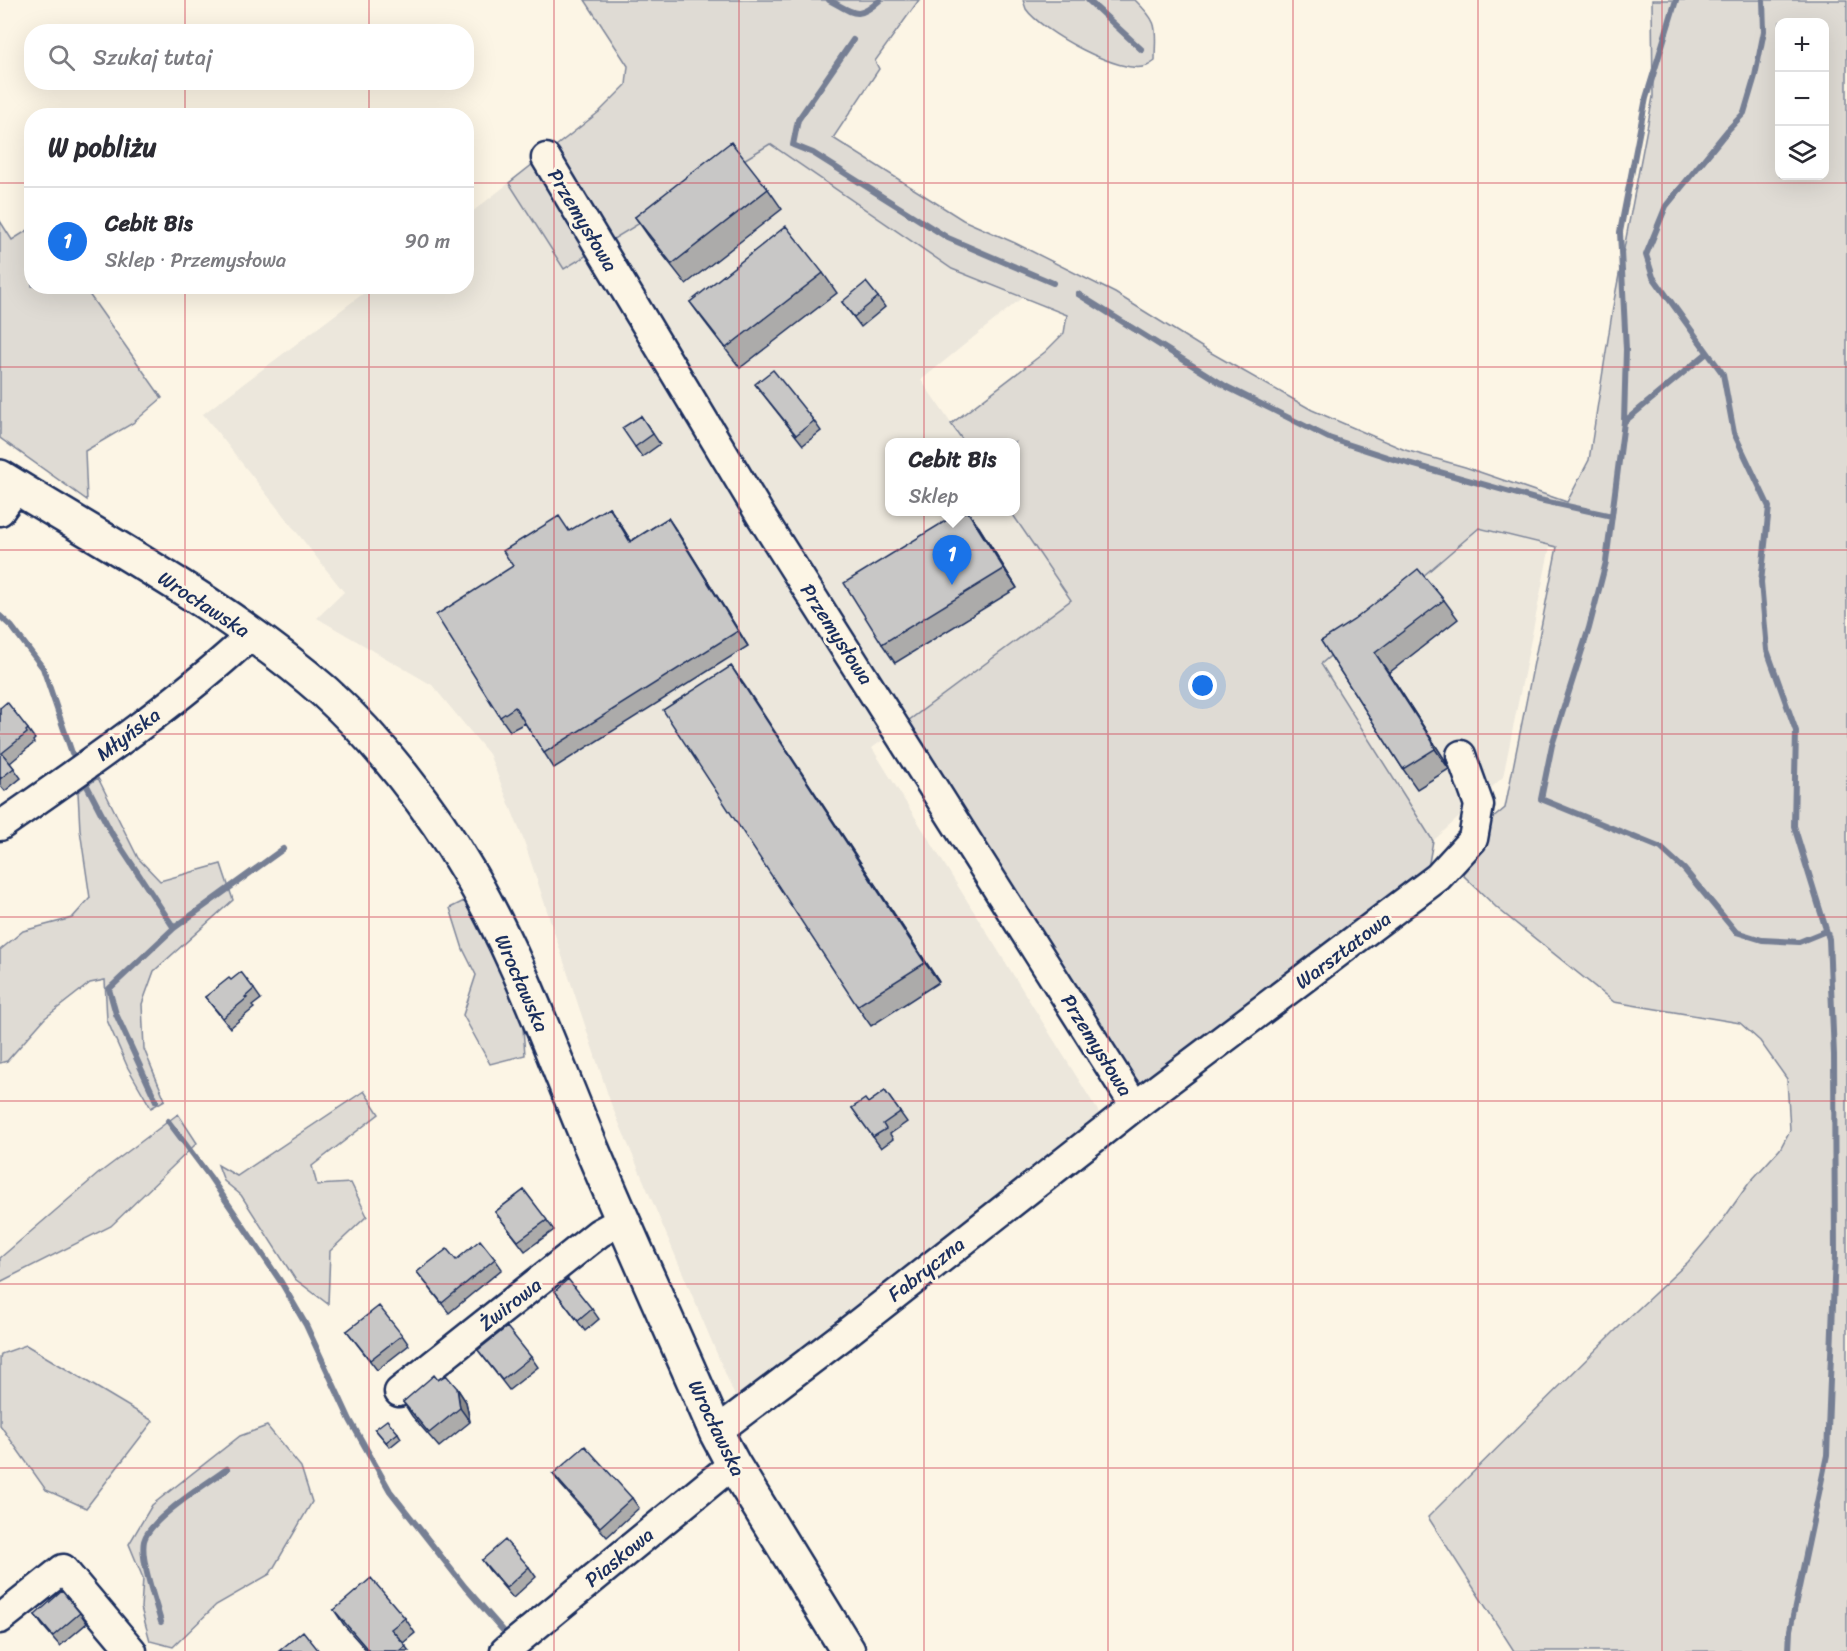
<!DOCTYPE html>
<html lang="pl">
<meta charset="utf-8">
<style>
body{margin:0;font-family:Sriracha,sans-serif;background:#f7f7f7;color:#2b2b33}
.controls{position:absolute;right:18px;top:18px;display:grid;overflow:hidden;border-radius:12px;box-shadow:0 6px 24px #0002}
.controls button{width:54px;height:54px;display:grid;place-items:center;padding:0;border:0;border-bottom:2px solid #e1e1e2;background:#fff;color:#2b2b33;font:30px sans-serif}
.you{position:absolute;left:1203px;top:686px;width:21px;height:21px;margin:-15px;border:4px solid #fff;border-radius:50%;background:#1a73e8;box-shadow:0 0 0 9px #1a73e833}
.badge{display:grid;place-items:center;width:39px;height:39px;border-radius:50%;background:#1a73e8;color:#fff;font-size:20px;font-weight:700}
.pin{position:absolute;translate:-50% -50px;filter:drop-shadow(0 2px 3px #0008)}
.pin::after{content:'';position:absolute;top:32px;width:21px;height:18px;background:inherit;clip-path:polygon(0 0,100% 0,50% 100%)}
.popup{position:absolute;left:885px;top:438px;width:135px;height:78px;box-sizing:border-box;display:grid;place-content:center;border-radius:12px;background:#fff;filter:drop-shadow(0 2px 4px #0005);font-size:20px;white-space:nowrap;color:#7c7c81}
.popup b{font-size:22px;color:#2b2b33}
.popup::after{content:'';position:absolute;left:50%;top:100%;margin-left:-12px;border:12px solid transparent;border-top-color:#fff}
.list{margin:0;padding:0;list-style:none}
h2{display:flex;justify-content:space-between;align-items:center;height:78px;margin:0;padding:0 24px;font-size:26px}
h2 small{font-size:20px;font-weight:400;color:#7c7c81}
.list li{display:grid;grid-template-columns:39px 1fr auto;gap:18px;align-items:center;box-sizing:border-box;height:108px;padding:0 24px;border-top:2px solid #e1e1e2}
.list b{display:block;font-size:22px;white-space:nowrap}
.list p{margin:0;font-size:20px;white-space:nowrap;color:#7c7c81}
.list em{font-size:20px;font-style:normal;color:#7c7c81}
.icon{flex:none;width:33px;height:33px;fill:none;stroke:currentColor;stroke-width:2;stroke-linecap:round;stroke-linejoin:round}
.map{position:relative;flex:none;width:1847px;height:1651px;overflow:hidden}
.search{position:absolute;background:#fff;box-shadow:0 6px 24px #0002;left:24px;top:24px;width:450px;height:66px;display:flex;align-items:center;gap:15px;box-sizing:border-box;padding:0 21px;border-radius:24px;color:#7c7c81;font-size:22px}
.panel{position:absolute;background:#fff;box-shadow:0 6px 24px #0002;left:24px;top:108px;width:450px;height:186px;border-radius:24px}
.map>svg:first-child{display:block}
.built{fill:#ece7dc}
.green{fill:#dfdbd4;stroke:#7d8599;stroke-width:1.5;fill-rule:evenodd}
.lines{fill:none;stroke-linecap:round;stroke-linejoin:round}
.stream{stroke:#767f94;stroke-width:6}
.minor-casing{stroke:#1b2f5e;stroke-width:33}
.major-casing{stroke:#1b2f5e;stroke-width:38}
.minor{stroke:#fcf5e5;stroke-width:28}
.major{stroke:#fcf5e5;stroke-width:33}
.wall{fill:#acabaa;stroke:#1b2f5e;stroke-width:1.5}
.shaded-wall{fill:#8c8b8b;stroke:#1b2f5e;stroke-width:1.5}
.building{fill:#c8c7c6;stroke:#1b2f5e;stroke-width:1.5}
.grid{fill:none;stroke:#d1495b;stroke-width:1.5;stroke-opacity:0.55}
.labels{text-anchor:middle;stroke-width:6;stroke-linejoin:round;paint-order:stroke}
.street-label{font-size:20px;fill:#1b2f5e;stroke:#fcf5e5}
</style>
<div class="map">
<svg width="1847" height="1651" viewBox="0 0 1847 1651">
<rect width="100%" height="100%" fill="#fcf5e5"/>
<filter id="ink" filterUnits="userSpaceOnUse"><feTurbulence type="fractalNoise" baseFrequency=".0167" numOctaves="2"/><feDisplacementMap in="SourceGraphic" scale="12" xChannelSelector="R" yChannelSelector="G"/><feConvolveMatrix kernelMatrix="1 2 1 2 8 2 1 2 1" color-interpolation-filters="sRGB"/></filter>
<g filter="url(#ink)">
<path class="built" d="M770,144L952,269L1023,297L921,380L964,442H889V512H1011L1071,600L872,748L1103,1119L737,1401L611,1104L524,841L489,754L432,685L317,618L344,592L203,414L372,287L466,286L467,216L509,183L564,269Z
M1479,528L1550,546L1503,777L1433,841L1321,664Z"/>
<path class="green" d="M585,0H919L875,61L879,69L833,138L963,220L1015,243L1115,293L1208,351L1312,410L1405,450L1465,467L1567,502L1589,460L1614,301L1653,97L1652,0H1847V1651H1514L1428,1517L1620,1326L1688,1262L1720,1224L1749,1183L1780,1149L1790,1130L1787,1079L1760,1041L1740,1023L1614,1002L1497,908L1462,874L1491,820L1505,808L1557,547L1479,528L1321,664L1433,841L1427,873L1143,1086L1132,1074L908,721L1071,600L1011,512H1015V442H964L951,424L1045,352L1064,333L1067,315L952,269L770,144L564,269L509,183L599,112L626,85L628,66ZM1780,22H1824V176H1780Z
M1023,0H1135C1161,25 1155,28 1155,61C1152,63 1150,65 1147,66C1121,76 1041,31 1026,9C1025,6 1024,3 1023,0Z
M0,221L12,240L31,228L32,286L84,287L162,398L133,423L85,451L87,500L0,438Z
M98,778L138,858L160,881L221,864L233,900L154,971L142,1004L144,1049L165,1100L151,1108L128,1068L107,1020L105,980L90,983L45,1018L7,1061L0,1063V950L23,931L72,918L90,898L80,830L78,792Z
M464,901L522,1015L525,1055L490,1064L463,1015L476,975L463,949L450,908Z
M364,1091L379,1114L312,1166L317,1185L351,1183L367,1216L330,1251L328,1304L295,1279L241,1195L224,1181L218,1165L237,1176Z
M178,1114L197,1143L111,1226L0,1282V1258L98,1174Z
M26,1345L153,1421L86,1508L46,1490L0,1425V1358L1,1354Z
M267,1426L301,1467L312,1502L270,1574L216,1605L173,1647L150,1641L141,1608L143,1578L129,1544L152,1505L240,1436Z"/>
<g class="lines">
<path class="stream" d="M829,0C854,13 857,21 880,0
M1088,0L1142,50
M1763,0L1764,31L1755,76L1744,113L1728,130L1666,206L1646,255L1653,277L1723,374L1734,433L1769,507L1761,582L1767,650L1796,731L1794,826L1829,939L1834,1055L1835,1255L1827,1455L1790,1630L1789,1651
M853,40L798,120L793,145L813,153L948,238L1053,283
M1078,294L1227,387L1329,438L1390,458L1535,499L1612,516
M1707,353L1624,422L1606,562L1589,628L1552,745L1541,799L1661,848L1684,869L1736,932L1762,940L1799,942L1826,931
M1624,422L1626,349L1620,232L1646,98L1676,0
M0,616L12,627L43,668L72,753
M85,782L112,834L174,928
M156,1101L116,1014L109,989L174,928L283,849
M168,1121L210,1177L281,1282L306,1325L350,1420L390,1491L465,1587L508,1636
M161,1622C156,1603 140,1560 144,1541C149,1519 208,1483 227,1469"/>
<defs>
<path id="minor" d="M546,158L761,516L1135,1106
M0,511L17,487
M0,826C86,766 174,706 251,635
M399,1392L599,1233L623,1220
M716,1432L844,1335L1135,1106L1438,877L1473,839L1479,805L1461,755
M0,1619L63,1569L132,1651
M505,1651L733,1464"/>
<path id="major" d="M0,477C110,545 228,607 325,692C378,740 432,809 468,871C518,956 551,1051 589,1142C630,1239 674,1335 716,1432L733,1464L848,1651"/>
</defs>
<use href="#minor" class="minor-casing"/>
<use href="#major" class="major-casing"/>
<use href="#minor" class="minor"/>
<use href="#major" class="major"/>
</g>
<path class="wall" d="M768,189L782,209L686,284L649,237L635,217Z
M823,273L837,293L740,368L704,321L690,302Z
M878,297L885,307L861,327L842,302Z
M755,384L814,421L821,431L803,445Z
M641,416L660,444L642,457L635,447Z
M609,507L631,541L668,518L678,533L748,646L554,768L525,723L510,731L500,717L570,531Z
M979,527L1017,588L895,663L882,644Z
M1444,600L1458,619L1389,673L1445,760L1449,769L1417,789L1403,769L1321,641Z
M731,666L939,982L871,1026L857,1006Z
M0,708L28,729L35,739L33,741L34,743L10,763L21,778L5,791L0,785Z
M231,980L254,989L261,999L252,1006L254,1008L230,1028L205,997Z
M885,1091L907,1122L890,1134L893,1139L881,1148L852,1108L868,1103Z
M524,1190L554,1230L525,1251L495,1212Z
M495,1259L502,1269L449,1313L417,1272L456,1260Z
M555,1291L592,1309L599,1319L585,1331Z
M347,1331L402,1335L409,1345L377,1370Z
M478,1350L531,1357L538,1367L509,1390Z
M438,1380L457,1388L466,1402L470,1422L439,1447L412,1416L403,1402Z
M375,1429L398,1433L401,1438L390,1447Z
M553,1474L632,1498L639,1508L607,1537L560,1484Z
M482,1560L529,1567L536,1577L513,1598L489,1570Z
M334,1610L405,1618L415,1633L403,1643L409,1651H367L344,1625Z
M80,1613L87,1623L60,1646L42,1625L35,1615Z"/>
<path class="shaded-wall" d="M609,507L619,522L641,557L630,542Z
M968,512L979,527L1017,588L1004,569Z
M668,518L678,533L748,646L738,631Z
M1375,653L1389,673L1445,760L1449,769L1435,749Z
M731,666L745,686L939,982L925,963Z
M457,1388L466,1402L470,1422L460,1408Z"/>
<path class="building" d="M731,142L768,189L672,264L635,217Z
M786,226L823,273L726,348L690,302Z
M866,282L878,297L854,317L842,302Z
M773,370L814,421L796,435L755,384Z
M641,416L653,434L635,447L622,428Z
M609,507L630,542L668,518L738,631L544,753L515,707L500,717L436,615L513,566L503,551L559,516L569,531Z
M960,512H968L1004,569L882,644L844,583Z
M1418,569L1444,600L1375,653L1432,741L1435,749L1403,769L1321,641L1354,620Z
M731,666L925,963L857,1006L663,710Z
M7,702L28,729L26,731L27,733L2,753L14,768L0,779V708Z
M241,972L254,989L245,997L247,998L223,1018L205,997L229,978L231,980Z
M885,1091L900,1112L883,1124L886,1129L873,1137L852,1108L865,1099L868,1103Z
M524,1190L547,1220L518,1241L495,1212Z
M480,1240L495,1259L442,1303L417,1272L447,1249L456,1260Z
M568,1279L592,1309L578,1321L555,1291Z
M379,1306L402,1335L370,1360L347,1331Z
M507,1327L531,1357L502,1380L478,1350Z
M434,1375L438,1380L446,1375L457,1388L460,1408L429,1433L403,1402Z
M387,1420L398,1433L386,1442L375,1429Z
M585,1446L632,1498L600,1527L553,1474Z
M505,1540L529,1567L506,1588L482,1560Z
M371,1578L405,1618L391,1629L406,1646L400,1651H369L334,1610Z
M62,1591L80,1613L53,1636L35,1615Z
M303,1631L319,1651H279Z"/>
</g>
<path class="grid" d="M185,0V32M369,0V32M554,0V1651M739,0V1651M924,0V1651M1108,0V1651M1293,0V1651M1478,0V1651M1662,0V1651M185,82V116M369,82V116M0,183H32M466,183H1847M185,286V1651M369,286V1651M0,367H1847M0,550H1847M0,734H1847M0,917H1847M0,1101H1847M0,1284H1847M0,1468H1847"/>
<g class="labels">
<g class="street-label">
<text transform="translate(583 220) rotate(59)" y="7">Przemysłowa</text>
<text transform="translate(204 604) rotate(33)" y="7">Wrocławska</text>
<text transform="translate(837 634) rotate(57)" y="7">Przemysłowa</text>
<text transform="translate(128 734) rotate(-37)" y="7">Młyńska</text>
<text transform="translate(1343 950) rotate(-37)" y="7">Warsztatowa</text>
<text transform="translate(522 983) rotate(66)" y="7">Wrocławska</text>
<text transform="translate(1097 1045) rotate(58)" y="7">Przemysłowa</text>
<text transform="translate(926 1269) rotate(-38)" y="7">Fabryczna</text>
<text transform="translate(510 1304) rotate(-38)" y="7">Żwirowa</text>
<text transform="translate(717 1428) rotate(64)" y="7">Wrocławska</text>
<text transform="translate(619 1557) rotate(-39)" y="7">Piaskowa</text>
</g>
</g>
</svg>
<div class="controls">
<button>+</button>
<button>−</button>
<button><svg class="icon" aria-label="layers" viewBox="0 0 24 24"><path d="M12 4l9 5-9 5-9-5zM3 14l9 5 9-5"/></svg></button>
</div>
<div class="you"></div>
<div class="pin badge" style="left:952px;top:585px">1</div>
<div class="popup"><b>Cebit Bis</b>Sklep</div>
<div class="search"><svg class="icon" aria-label="search" viewBox="0 0 24 24"><circle cx="10" cy="10" r="6"/><path d="M15 15l6 6"/></svg>Szukaj tutaj</div>
<section class="panel">
<h2>W pobliżu<small></small></h2>
<ul class="list">
<li><span class="badge">1</span><div><b>Cebit Bis</b><p>Sklep · Przemysłowa</p></div><em>90 m</em></li>
</ul>
</section>
</div>
